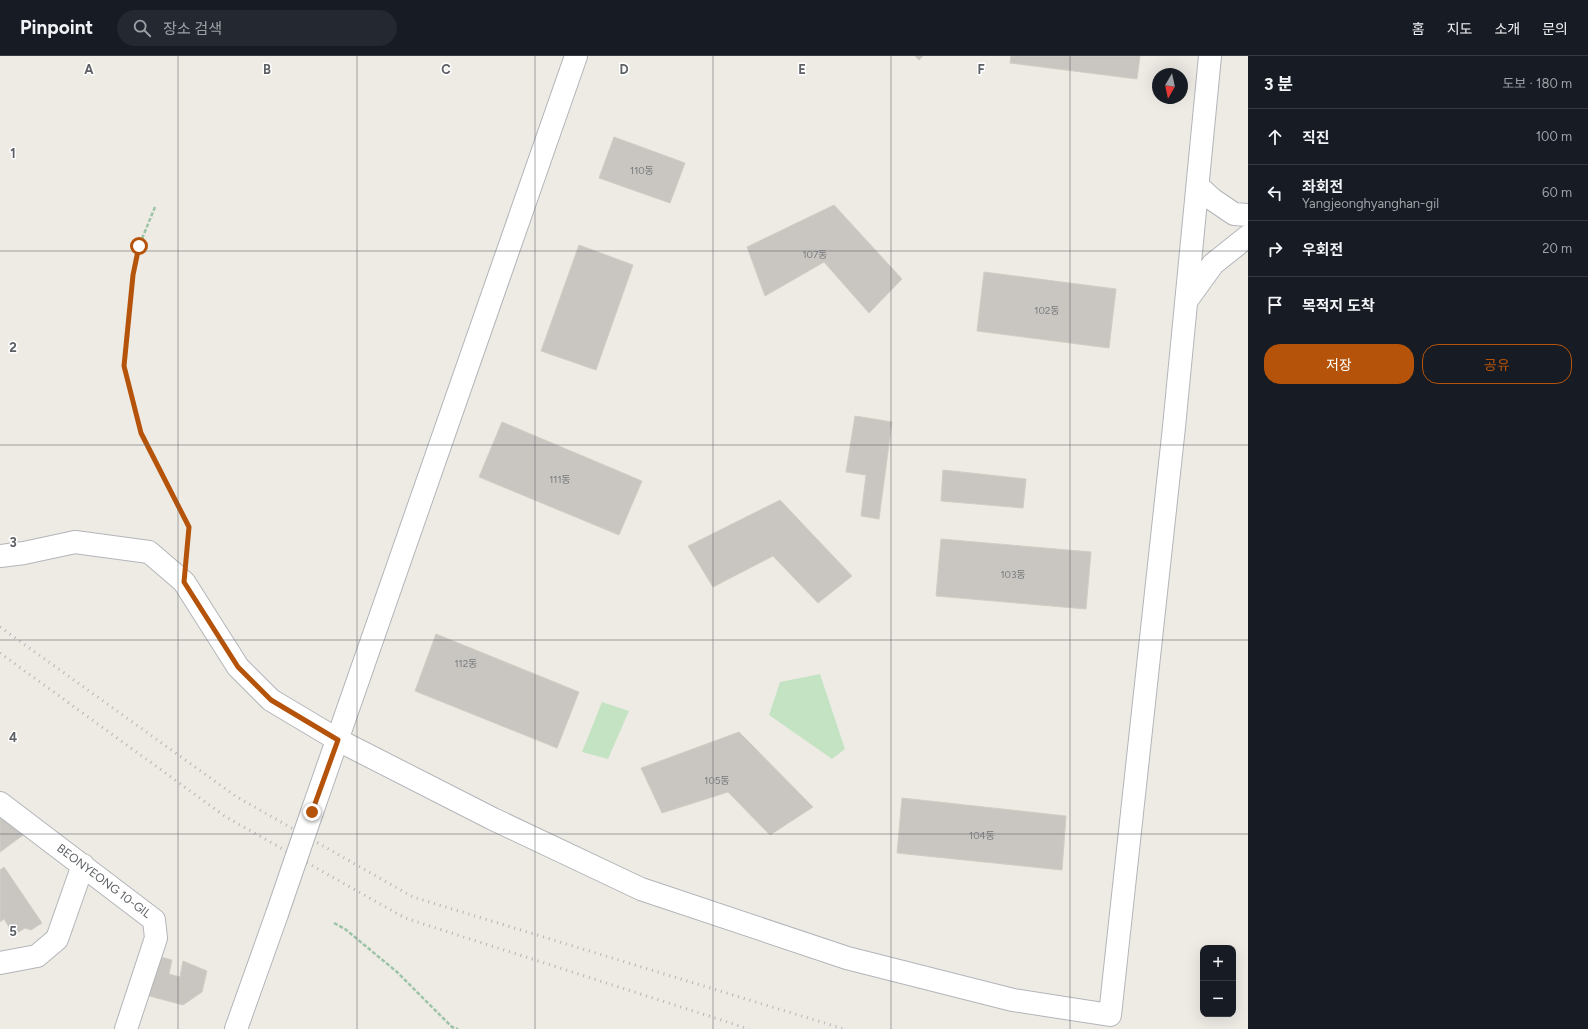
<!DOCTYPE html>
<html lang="ko">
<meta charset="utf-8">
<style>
body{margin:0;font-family:Figtree,"Noto Sans KR",sans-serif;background:#242831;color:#f1f3f6}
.controls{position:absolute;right:12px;bottom:12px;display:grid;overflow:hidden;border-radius:8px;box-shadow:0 4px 16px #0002}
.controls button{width:36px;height:36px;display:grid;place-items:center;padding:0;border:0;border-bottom:1px solid #363941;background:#171b24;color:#f1f3f6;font:20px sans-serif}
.compass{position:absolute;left:1152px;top:12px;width:36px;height:36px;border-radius:50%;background:#171b24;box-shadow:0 4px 16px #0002;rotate:189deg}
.stop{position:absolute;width:12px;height:12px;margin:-9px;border:3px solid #b45309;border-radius:50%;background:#fff}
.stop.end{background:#b45309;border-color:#fff;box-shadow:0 1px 4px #0008}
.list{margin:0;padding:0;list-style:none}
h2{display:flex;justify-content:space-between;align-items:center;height:52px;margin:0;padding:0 16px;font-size:17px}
h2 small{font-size:13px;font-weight:400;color:#9ea1a6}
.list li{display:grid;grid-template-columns:26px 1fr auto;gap:12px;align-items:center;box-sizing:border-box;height:56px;padding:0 16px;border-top:1px solid #363941}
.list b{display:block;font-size:15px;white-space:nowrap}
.list p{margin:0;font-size:13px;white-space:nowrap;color:#9ea1a6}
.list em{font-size:13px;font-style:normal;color:#9ea1a6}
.actions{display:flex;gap:8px;padding:12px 16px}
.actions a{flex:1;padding:9px 0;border:1px solid #b45309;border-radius:16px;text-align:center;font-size:14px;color:#b45309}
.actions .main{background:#b45309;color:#fff}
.icon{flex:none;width:22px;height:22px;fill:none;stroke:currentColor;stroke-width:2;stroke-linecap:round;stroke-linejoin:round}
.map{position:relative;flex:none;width:1248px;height:973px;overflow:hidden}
header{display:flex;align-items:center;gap:24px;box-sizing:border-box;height:56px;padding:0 20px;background:#171b24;border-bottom:1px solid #363941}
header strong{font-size:19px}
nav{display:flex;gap:22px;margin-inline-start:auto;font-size:14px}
.search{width:280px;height:36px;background:#242831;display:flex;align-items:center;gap:10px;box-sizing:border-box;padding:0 14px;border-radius:22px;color:#9ea1a6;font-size:15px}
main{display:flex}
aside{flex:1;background:#171b24}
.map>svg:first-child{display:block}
.green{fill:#c4e3c3}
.building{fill:#c9c6c2;stroke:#d2cdc3}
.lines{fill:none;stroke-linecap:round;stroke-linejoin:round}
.minor-casing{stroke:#b2b5b8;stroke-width:24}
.path{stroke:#9cc4a6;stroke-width:2.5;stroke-dasharray:4 2;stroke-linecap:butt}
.minor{stroke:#fff;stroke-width:22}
.rail{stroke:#b3b4b4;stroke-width:3;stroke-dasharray:1 5;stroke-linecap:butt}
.minor-bridge-casing{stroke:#b2b5b8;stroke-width:24;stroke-linecap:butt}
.minor-bridge{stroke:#fff;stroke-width:22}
.route{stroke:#b45309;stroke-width:5}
.grid{fill:none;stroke:#5c6064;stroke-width:1;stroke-opacity:0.55}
.labels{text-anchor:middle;stroke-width:3;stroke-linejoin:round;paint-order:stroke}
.number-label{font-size:10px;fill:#777a7c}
.street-label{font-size:12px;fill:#5c6064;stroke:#fff}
.grid-label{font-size:13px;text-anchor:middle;font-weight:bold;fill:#5c6064;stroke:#fff;stroke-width:3;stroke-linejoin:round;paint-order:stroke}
</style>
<header>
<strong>Pinpoint</strong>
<div class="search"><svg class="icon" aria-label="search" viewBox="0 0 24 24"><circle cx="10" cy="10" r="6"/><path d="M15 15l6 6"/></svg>장소 검색</div>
<nav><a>홈</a><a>지도</a><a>소개</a><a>문의</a></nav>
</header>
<main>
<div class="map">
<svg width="1248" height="973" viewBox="0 0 1248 973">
<rect width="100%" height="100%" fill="#eeebe5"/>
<path class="green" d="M820,618L845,693L832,703L769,659L780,626Z
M602,646L629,655L608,703L582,696Z"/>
<path class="building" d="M915,0H923L919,4Z
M1011,0H1140L1137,23L1010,7Z
M614,81L685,107L670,147L599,122Z
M834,149L902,223L869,257L824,206L765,240L747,191Z
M579,189L633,209L596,314L541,295Z
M984,216L1116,233L1109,292L977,275Z
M855,360L892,366L879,463L861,460L866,419L846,416Z
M502,366L642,425L619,479L479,421Z
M943,414L1026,423L1023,452L941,445Z
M780,444L852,520L818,547L773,500L713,531L688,490Z
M941,483L1091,496L1086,553L936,540Z
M436,578L579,636L557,692L415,635Z
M739,676L813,751L770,779L728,736L662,757L641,712Z
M902,742L1066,760L1062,814L897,797Z
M0,759L26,777L0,796Z
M4,811L42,867L31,874L25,872L14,879L4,863L0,866V814Z
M153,899L172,904L169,918L180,921L183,905L207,915L202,936L183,949L142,938Z"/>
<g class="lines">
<defs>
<path id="minor" d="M1198,130L1212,143L1234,158L1248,159
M1187,244L1213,208L1248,180
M0,500L24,497L75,486L149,496L184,526L238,611L271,644L338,684L493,763L641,833L847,902L1013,944L1110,959L1174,371L1210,0
M0,747L154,864L156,882L126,973
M312,756L576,0
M0,907L37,900L57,883L83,809
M236,973L277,858"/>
</defs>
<use href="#minor" class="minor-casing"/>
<path class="path" d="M155,151L139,190L133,219L124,310L141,377L189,471L187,498
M334,867L345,873L397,916L452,971L458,973"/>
<use href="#minor" class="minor"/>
<path class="rail" d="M0,571L237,741L413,841L844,973
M0,597L226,761L405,862L749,973"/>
<defs>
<path id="minor-bridge" d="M277,858L312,756"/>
</defs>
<use href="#minor-bridge" class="minor-bridge-casing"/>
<use href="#minor-bridge" class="minor-bridge"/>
</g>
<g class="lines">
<path class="route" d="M139,190L133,219L124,310L141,377L189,471L184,526L238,611L271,644L338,684L312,756"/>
</g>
<path class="grid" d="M178,0V973M357,0V973M535,0V973M713,0V973M891,0V973M1070,0V973M0,195H1248M0,389H1248M0,584H1248M0,778H1248"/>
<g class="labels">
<g class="number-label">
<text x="642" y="118">110동</text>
<text x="815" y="202">107동</text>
<text x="1047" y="258">102동</text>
<text x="560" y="427">111동</text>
<text x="1013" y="522">103동</text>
<text x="466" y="611">112동</text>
<text x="717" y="728">105동</text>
<text x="982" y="783">104동</text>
</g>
<g class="street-label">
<text transform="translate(104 825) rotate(37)" y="4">BEONYEONG 10-GIL</text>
</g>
</g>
<g class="grid-label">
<text x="89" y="18">A</text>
<text x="267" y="18">B</text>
<text x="446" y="18">C</text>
<text x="624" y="18">D</text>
<text x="802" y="18">E</text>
<text x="981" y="18">F</text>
<text x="13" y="102">1</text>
<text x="13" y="296">2</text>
<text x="13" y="491">3</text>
<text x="13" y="686">4</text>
<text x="13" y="880">5</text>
</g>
</svg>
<div class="controls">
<button>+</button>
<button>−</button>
</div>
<svg class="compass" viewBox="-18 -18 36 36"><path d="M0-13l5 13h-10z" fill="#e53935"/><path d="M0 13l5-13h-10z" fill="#9ea1a6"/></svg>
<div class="stop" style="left:139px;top:190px"></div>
<div class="stop end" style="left:312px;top:756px"></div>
</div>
<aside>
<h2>3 분<small>도보 · 180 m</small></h2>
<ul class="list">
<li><svg class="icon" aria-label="ahead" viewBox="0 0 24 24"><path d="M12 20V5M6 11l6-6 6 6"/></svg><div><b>직진</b></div><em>100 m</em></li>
<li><svg class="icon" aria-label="left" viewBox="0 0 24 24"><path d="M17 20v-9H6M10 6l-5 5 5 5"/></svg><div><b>좌회전</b><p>Yangjeonghyanghan-gil</p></div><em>60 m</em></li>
<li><svg class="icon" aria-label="right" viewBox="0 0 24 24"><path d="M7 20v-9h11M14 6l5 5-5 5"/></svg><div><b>우회전</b></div><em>20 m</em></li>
<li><svg class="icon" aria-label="arrive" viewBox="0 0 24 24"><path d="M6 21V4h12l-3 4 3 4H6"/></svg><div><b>목적지 도착</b></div></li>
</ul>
<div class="actions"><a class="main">저장</a><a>공유</a></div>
</aside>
</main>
